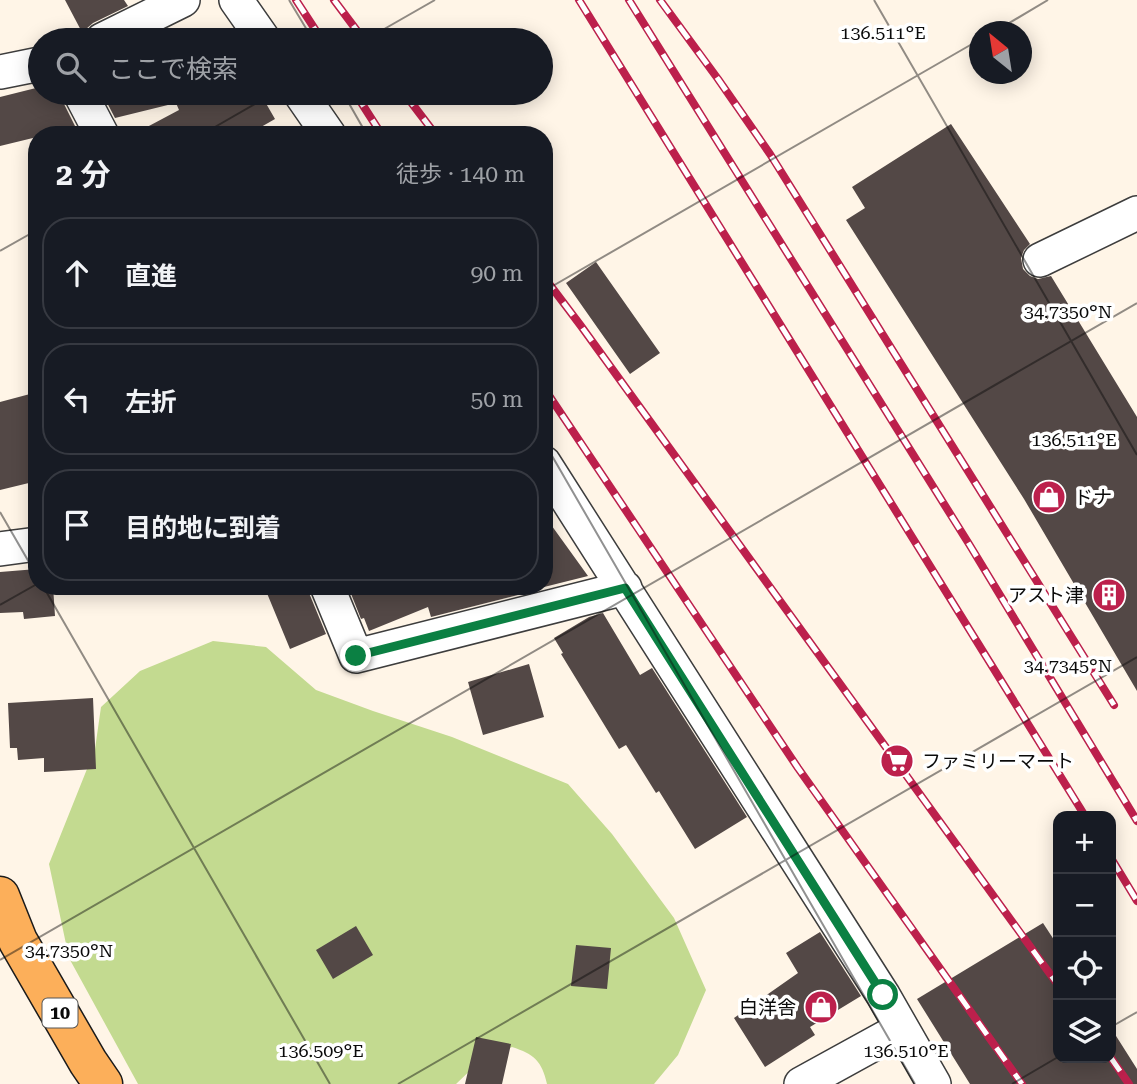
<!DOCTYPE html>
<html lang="ja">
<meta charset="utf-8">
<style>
body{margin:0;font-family:"Roboto Serif","Noto Sans JP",serif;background:#20242c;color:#f1f3f6}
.controls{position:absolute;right:21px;bottom:21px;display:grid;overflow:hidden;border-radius:14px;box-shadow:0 4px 18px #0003}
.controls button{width:63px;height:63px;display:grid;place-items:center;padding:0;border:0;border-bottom:2px solid #363941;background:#171b24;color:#f1f3f6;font:35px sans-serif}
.compass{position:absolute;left:969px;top:21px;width:63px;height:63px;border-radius:50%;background:#171b24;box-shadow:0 4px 18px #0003;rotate:330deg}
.stop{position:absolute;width:21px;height:21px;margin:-16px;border:5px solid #0b8043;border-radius:50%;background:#fff}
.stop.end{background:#0b8043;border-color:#fff;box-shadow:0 2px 7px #0008}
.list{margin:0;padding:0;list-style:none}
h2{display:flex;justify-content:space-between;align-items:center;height:91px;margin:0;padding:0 28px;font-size:30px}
h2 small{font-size:23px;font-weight:400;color:#9ea1a6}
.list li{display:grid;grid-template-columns:46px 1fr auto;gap:21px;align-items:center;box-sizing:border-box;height:112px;margin:0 14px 14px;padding:0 14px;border:2px solid #363941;border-radius:28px}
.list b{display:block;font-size:26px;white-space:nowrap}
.list em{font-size:23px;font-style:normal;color:#9ea1a6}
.icon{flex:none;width:38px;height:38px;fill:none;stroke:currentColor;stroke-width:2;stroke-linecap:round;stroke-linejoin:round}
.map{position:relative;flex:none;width:1137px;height:1084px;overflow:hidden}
.search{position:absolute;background:#171b24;box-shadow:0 4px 18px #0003;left:28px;top:28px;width:525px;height:77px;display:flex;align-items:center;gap:18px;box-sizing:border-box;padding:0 24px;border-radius:38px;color:#9ea1a6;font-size:26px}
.panel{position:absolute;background:#171b24;box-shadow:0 4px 18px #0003;left:28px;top:126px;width:525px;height:469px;border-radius:28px}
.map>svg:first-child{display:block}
.forest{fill:#c3da90}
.building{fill:#534846}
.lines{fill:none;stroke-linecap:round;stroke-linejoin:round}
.minor-casing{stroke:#3d3d3d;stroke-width:36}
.primary-casing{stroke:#1b1b1b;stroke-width:41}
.minor{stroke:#fff;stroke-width:33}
.primary{stroke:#fcaf5a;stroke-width:38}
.rail-casing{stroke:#bc204c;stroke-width:8}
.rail{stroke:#fff;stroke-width:5;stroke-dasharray:16;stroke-linecap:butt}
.route{stroke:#0b8043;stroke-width:9}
.ticks{fill:none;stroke:#0a0a0a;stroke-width:2;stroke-opacity:0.45}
.labels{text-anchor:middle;stroke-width:7;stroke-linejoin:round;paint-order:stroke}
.shield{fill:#fff;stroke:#545454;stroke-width:2}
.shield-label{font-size:18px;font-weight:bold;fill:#0a0a0a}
.poi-label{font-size:19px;fill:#0a0a0a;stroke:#fff;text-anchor:start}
.ticks-label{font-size:18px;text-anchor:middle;fill:#0a0a0a;stroke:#fff;stroke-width:7;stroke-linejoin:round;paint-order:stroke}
</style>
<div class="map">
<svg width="1137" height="1084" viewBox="0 0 1137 1084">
<rect width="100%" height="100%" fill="#fff5e7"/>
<path class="forest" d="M213,641L266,647L316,690L373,711L452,737L568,784L612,834L674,918L706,990L678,1055L654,1084H547C542,1061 534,1054 512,1047L479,1062L456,1084H138L69,958L49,864L95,749L101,707L140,671Z"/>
<path class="building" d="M65,0H124L128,6L93,23L86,29L84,36Z
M40,87V93H61L63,102L76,128L48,135H37V137L0,146V97Z
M102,93H260L275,119L247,135H132L179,110L176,103L115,118Z
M951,124L1030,244L1024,250L1021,258L1023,269L1030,276L1038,279L1051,276L1137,417V691L1024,499L846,220L865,208L852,187Z
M596,262L660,353L630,374L566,283Z
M30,394V396L37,395V481L0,490V402Z
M544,515L588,576L544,587Z
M37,569V586H53L55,616L24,619L23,612L0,613V572Z
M264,586H308L309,593L326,634L290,649Z
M348,586H517L518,595L431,617L428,607L369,631L364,618L361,619Z
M603,613L640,675L652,668L747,817L695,849L659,791L656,793L626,745L619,749L561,654L563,653L554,638L589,617Z
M529,664L544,717L483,735L468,682Z
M93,698L96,769L44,772V758L18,760L17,748H10L8,703Z
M1043,923L1058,946V1058H1111V1028L1137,1069V1084H970L917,999Z
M356,926L373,955L333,979L316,950Z
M820,932L861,996L810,1027L815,1035L765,1067L734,1018L798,973L786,953Z
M576,945L611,948L607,989L571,986Z
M476,1037L511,1044L502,1084H465Z"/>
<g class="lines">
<defs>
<path id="minor" d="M236,0L264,40
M102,40L183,0
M0,72L40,64
M80,93L102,135
M300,93L329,135
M1040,260L1137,213
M544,463L883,995L934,1084
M0,549L37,544
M327,586L356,656L625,588
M801,1084L901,1029"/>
<path id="primary" d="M0,896L18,941L88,1062L103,1084"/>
</defs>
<use href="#minor" class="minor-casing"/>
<use href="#primary" class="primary-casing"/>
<use href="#minor" class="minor"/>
<use href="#primary" class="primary"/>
<defs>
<path id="rail" d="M296,0L322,40
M334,0L364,40
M579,0L1085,816
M629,0L969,544L1137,821
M660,0L718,79L770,154L1114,705
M355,93L382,135
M404,93L436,135
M544,277L581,326L1058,985
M544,388L798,768L1022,1084
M1111,858L1137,901
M1111,1058L1129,1084"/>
</defs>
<use href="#rail" class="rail-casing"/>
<use href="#rail" class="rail"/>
</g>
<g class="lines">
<path class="route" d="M356,656L625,588L883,995"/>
</g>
<path class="ticks" d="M289,0L313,40M874,0L1137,455M994,32L1048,0M365,40L435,0M343,93L367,135M201,135L274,93M0,251L37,230M544,291L979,40M544,442L915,1084M0,512L37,576M43,586L330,1084M0,605L37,584M0,960L1137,303M1111,1027L1137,1012M398,1084L1137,657M1012,1084L1058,1057"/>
<defs>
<symbol id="shop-disc" viewBox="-11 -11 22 22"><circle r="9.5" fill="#bc204c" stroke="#fff"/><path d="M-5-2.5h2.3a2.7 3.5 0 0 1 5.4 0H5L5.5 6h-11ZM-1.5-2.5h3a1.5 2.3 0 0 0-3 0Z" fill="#fff"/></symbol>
<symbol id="building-disc" viewBox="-11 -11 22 22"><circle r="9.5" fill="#bc204c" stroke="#fff"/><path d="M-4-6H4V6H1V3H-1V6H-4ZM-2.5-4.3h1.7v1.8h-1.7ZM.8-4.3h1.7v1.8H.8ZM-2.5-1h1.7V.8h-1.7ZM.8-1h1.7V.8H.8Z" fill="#fff"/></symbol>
<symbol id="supermarket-disc" viewBox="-11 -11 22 22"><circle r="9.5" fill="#bc204c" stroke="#fff"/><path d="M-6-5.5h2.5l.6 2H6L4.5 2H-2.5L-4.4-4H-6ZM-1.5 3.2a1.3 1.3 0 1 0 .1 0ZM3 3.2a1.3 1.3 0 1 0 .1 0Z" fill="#fff"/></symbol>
</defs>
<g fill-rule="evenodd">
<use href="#shop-disc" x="1030" y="478" width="38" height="38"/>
<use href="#building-disc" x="1090" y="576" width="38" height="38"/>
<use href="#supermarket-disc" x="878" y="742" width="38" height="38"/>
<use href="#shop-disc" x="802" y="988" width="38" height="38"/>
</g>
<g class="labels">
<rect class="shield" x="42.5" y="998.5" width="35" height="29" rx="5"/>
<g class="shield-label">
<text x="60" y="1019">10</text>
</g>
<g class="poi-label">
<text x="1074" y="504">ドナ</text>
<text x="1084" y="602" text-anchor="end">アスト津</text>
<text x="922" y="768">ファミリーマート</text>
<text x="796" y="1014" text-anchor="end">白洋舎</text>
</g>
</g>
<g class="ticks-label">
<text x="883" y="39">136.511°E</text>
<text x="1068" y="318">34.7350°N</text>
<text x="1074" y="446">136.511°E</text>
<text x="1068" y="672">34.7345°N</text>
<text x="69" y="957">34.7350°N</text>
<text x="321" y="1057">136.509°E</text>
<text x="906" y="1057">136.510°E</text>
</g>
</svg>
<div class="controls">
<button>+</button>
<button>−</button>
<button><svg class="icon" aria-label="locate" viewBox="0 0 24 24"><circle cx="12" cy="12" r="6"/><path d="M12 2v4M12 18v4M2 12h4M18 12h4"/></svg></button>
<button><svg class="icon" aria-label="layers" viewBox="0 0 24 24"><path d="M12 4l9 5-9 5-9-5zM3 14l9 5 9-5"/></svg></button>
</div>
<svg class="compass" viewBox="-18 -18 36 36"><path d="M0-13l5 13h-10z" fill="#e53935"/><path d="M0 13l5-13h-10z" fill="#9ea1a6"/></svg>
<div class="stop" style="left:883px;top:995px"></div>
<div class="stop end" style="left:356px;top:656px"></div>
<div class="search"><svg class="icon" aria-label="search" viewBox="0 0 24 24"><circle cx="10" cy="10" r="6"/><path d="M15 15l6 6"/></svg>ここで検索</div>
<section class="panel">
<h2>2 分<small>徒歩 · 140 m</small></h2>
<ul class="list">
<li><svg class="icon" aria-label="ahead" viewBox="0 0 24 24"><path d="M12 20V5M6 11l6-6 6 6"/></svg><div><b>直進</b></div><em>90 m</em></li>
<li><svg class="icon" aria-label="left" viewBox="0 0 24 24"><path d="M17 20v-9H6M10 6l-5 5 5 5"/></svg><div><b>左折</b></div><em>50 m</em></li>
<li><svg class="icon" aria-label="arrive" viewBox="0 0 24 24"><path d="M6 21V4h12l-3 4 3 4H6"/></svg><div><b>目的地に到着</b></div></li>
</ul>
</section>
</div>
